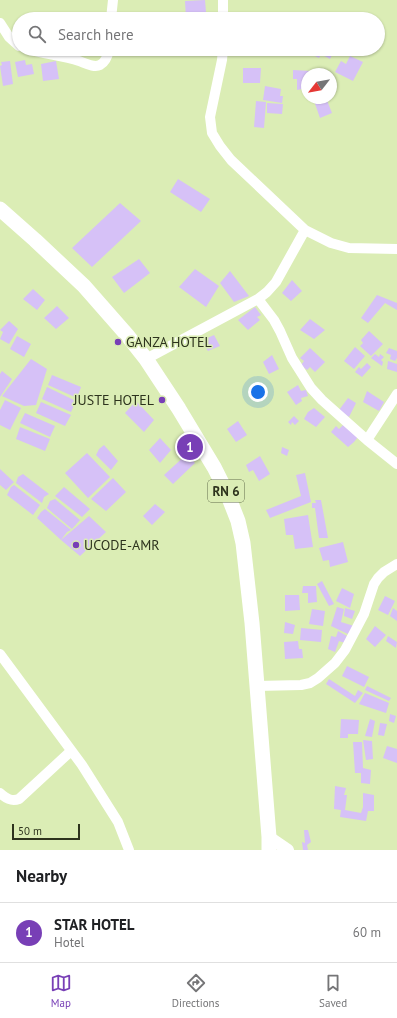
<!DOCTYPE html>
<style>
body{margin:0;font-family:"PT Sans",sans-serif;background:#f6f6f6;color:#202124}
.compass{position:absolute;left:301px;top:68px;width:36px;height:36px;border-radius:50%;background:#fff;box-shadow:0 1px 3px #0004;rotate:239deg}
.scale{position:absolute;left:12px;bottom:10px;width:68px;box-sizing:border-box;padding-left:4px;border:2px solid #2d331d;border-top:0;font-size:11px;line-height:14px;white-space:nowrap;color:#2d331d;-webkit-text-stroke:3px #dbedb5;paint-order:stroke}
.you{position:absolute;left:258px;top:392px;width:14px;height:14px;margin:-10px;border:3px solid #fff;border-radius:50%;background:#1a73e8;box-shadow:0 0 0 6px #1a73e833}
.badge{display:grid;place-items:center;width:26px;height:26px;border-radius:50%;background:#783fb6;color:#fff;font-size:13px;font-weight:700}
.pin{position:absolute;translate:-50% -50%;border:2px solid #fff;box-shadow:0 1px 4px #0006}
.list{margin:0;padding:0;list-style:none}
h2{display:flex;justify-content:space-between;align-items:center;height:52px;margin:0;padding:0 16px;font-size:17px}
h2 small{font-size:13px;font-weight:400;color:#757577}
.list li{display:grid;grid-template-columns:26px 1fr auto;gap:12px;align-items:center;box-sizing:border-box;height:60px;padding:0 16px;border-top:1px solid #e0e0e0}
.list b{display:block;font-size:15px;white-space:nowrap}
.list p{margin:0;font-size:13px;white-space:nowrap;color:#757577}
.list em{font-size:13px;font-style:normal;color:#757577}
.icon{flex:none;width:22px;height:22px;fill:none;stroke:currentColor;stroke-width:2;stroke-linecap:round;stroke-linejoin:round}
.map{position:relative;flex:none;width:397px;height:850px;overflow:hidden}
.search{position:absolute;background:#fff;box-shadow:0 1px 3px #0004;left:12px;right:12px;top:12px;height:44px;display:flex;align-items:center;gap:10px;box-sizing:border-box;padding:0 14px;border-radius:22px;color:#757577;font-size:15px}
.sheet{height:112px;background:#fff}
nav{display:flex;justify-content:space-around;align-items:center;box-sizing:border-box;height:56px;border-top:1px solid #e0e0e0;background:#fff;font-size:11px;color:#757577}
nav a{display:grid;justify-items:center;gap:2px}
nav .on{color:#783fb6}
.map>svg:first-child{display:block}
.building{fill:#d6c1f7}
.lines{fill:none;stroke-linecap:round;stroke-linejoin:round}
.minor{stroke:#fff;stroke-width:10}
.tertiary{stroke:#fff;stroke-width:12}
.primary{stroke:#fff;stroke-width:15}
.poi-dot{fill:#783fb6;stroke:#dbedb5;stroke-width:1.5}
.labels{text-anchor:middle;stroke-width:3;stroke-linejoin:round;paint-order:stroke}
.shield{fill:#dbedb5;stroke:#616b4b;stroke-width:1}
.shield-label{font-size:13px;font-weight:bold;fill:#2d331d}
.poi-label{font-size:14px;fill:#2d331d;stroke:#dbedb5;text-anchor:start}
</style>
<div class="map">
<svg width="397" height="850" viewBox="0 0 397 850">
<rect width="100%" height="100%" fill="#dbedb5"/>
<path class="building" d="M205,0L206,12H202V19H186L185,1Z
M68,49H87L80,55L77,52L74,55Z
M188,49H212L211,56L188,52Z
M314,49H335L330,59L321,54L319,58L311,54Z
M350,56L363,62L353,81L335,72L341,61L346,64Z
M25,60L26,65L32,64L34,74L18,77L15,62Z
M10,61L13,84L3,86L0,66L2,65L1,62Z
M56,61L59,79L43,81L41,64Z
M243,68H261L260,83H243Z
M293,70L311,71V74H307V88L297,90V79H293Z
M265,86L281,89L280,96H283L282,103L263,100Z
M313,98H326L332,113L320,118Z
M256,101L266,102L264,128L254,127Z
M267,103L283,104L282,114L267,113Z
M178,179L210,199L201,212L170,192Z
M120,203L141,221L92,267L72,248Z
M139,259L150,273L124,293L112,277Z
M195,269L219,286L206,307L179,287Z
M230,271L249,296L234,302L220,283Z
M292,280L302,291L291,301L282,293Z
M33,289L45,300L37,310L23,299Z
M377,295L397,303V310L385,303L368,323L361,318Z
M57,306L69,318L56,329L44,318Z
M255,307L261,315L257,317L260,320L248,330L238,320Z
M310,319L325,330L314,339L300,330Z
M9,321L18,329L9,344L0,339L3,332L0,330Z
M369,331L383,344L371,356L360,346L363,343L361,340Z
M214,335L220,346L208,351L201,341Z
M17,336L31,344L24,357L10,349Z
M355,347L365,356L354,369L344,361Z
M310,348L325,362L315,372L310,367L307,370L301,365L304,361L300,358Z
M389,348L397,351V358L395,361L390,359L391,355L386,353Z
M375,354L379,357L380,354L384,357L381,360L383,362L382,366L371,358Z
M272,355L279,369L269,374L263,362Z
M31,359L47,369L36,405L24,406L2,396Z
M388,361L397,364V372L387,369Z
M367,363L371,367L362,377L355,372L359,367L361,369Z
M2,371L12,379L0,397V374Z
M52,375L81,387L77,398L48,385Z
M298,385L301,391L306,390L308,396L301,398L302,401L296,405L287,392Z
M47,387L76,401L71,412L42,399Z
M367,391L384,402L379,411L363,402Z
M348,398L356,403L349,417L339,410Z
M5,400L21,408L10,430L0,425V410Z
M136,401L154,420L144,432L125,413Z
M41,402L71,415L65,426L36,413Z
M314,408L325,417L316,427L304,419L308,412Z
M25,413L55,426L50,437L20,423Z
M294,416L299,421L295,425L292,422L291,425L288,422Z
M238,421L247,435L236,442L227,429Z
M344,424L358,437L354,442L348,447L331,432L336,426L339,429Z
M20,427L50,439L45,451L16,439Z
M160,438L171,450L160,463L149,450Z
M104,445L118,461L111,470L96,455L99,449Z
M282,447L289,450L287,456L281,453Z
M87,453L110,477L88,498L65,473Z
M187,454L195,463L173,484L164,475Z
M260,456L270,474L259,481L253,470L249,472L246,465Z
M0,469L14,482L6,490L0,485Z
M305,473L311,502L270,518L266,510L301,496L296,475Z
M23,474L49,494L44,497L42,503L16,483L18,477Z
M113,478L126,492L106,511L91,499Z
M14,485L40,505L33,515L7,495L11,487Z
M64,487L90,509L82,517L55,496Z
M55,499L80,520L72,529L47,508L50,501Z
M315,500H321L328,538H319L315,508H312V503H316Z
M155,504L165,512L152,525L143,516Z
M45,509L71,530L67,532L61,540L89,516L106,532L80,556L61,540L37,518L41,512Z
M308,515L313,547L295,549L293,535H286L284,519Z
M343,542L348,562L330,567L329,560L323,561L319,548Z
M322,581L334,604L329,606L317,584Z
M303,586H316L317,602L308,603V593H302Z
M342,588L354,594L350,608L336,601Z
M285,595H299L300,610L285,611Z
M385,596L395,601L388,615L378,610Z
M337,607L344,609L341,622L354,626L350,635L331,626Z
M345,608L355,611L352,619L344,616Z
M393,608L397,611V621L390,616Z
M312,609L325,611L323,626L309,624Z
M285,622L295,625L293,634L284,633Z
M375,626L386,635L375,647L366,639Z
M301,628L322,630L321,642L300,640Z
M338,631L347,636L345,643L339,641L335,652L328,649L331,636L336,637Z
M388,636L397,642L396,648L386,641Z
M298,641L299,649H302L303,658L285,659L284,642Z
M347,666L369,677L364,687L342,676Z
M329,679L355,696L358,690L363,693L355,703L326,684Z
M367,686L391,698L389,701L365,690Z
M365,693L389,703L386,713L359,704Z
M390,714L396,716L394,723L389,721Z
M341,719L359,720L358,734H348V738H340Z
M370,719L375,721L372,737L365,736Z
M380,723L387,724L384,736L378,735Z
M363,740L372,741L373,759L366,760Z
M353,742H362L363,768L371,770L370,784L361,783V773H355Z
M387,746L397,749V763L383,758Z
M335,786L346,788L344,795H347L345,810L361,813L363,807V793L374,795V811H368L366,821L340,817L341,810L334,809Z
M304,830H308L311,842L307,845L308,850H303L302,842L305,843Z"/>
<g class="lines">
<path class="minor" d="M223,0V19
M111,19L113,0
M0,23L9,37L19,46
M27,49C45,54 63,56 79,61C85,63 94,68 100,65C106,62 108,55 109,49
M305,230L331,243L349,248L397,249
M258,299L274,320L280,331L292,358L311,388L322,400L367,440L397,464
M146,359L258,299L267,292L276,282L305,230L231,160L220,146L212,133L210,117L222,60L223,49
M367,440L397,394
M0,654L82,765L118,822L129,850
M257,686L301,685L310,683L318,678L335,663L345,650L364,614L374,584L378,578L384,572L397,564
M0,793C6,798 11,802 19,799L71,751"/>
<path class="tertiary" d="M269,837L288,850"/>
<path class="primary" d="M0,209L35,240L84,286L127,335L146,359L179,409L214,467L227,493L238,521L243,543L252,623L269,837V850"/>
</g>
<g class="poi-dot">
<circle cx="118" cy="342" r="4"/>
<circle cx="162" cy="400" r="4"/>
<circle cx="76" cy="545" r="4"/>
</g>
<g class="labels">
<rect class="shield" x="208" y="480" width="36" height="22" rx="3"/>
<g class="shield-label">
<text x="226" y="496">RN 6</text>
</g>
<g class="poi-label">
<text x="126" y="347">GANZA HOTEL</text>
<text x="154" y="405" text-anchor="end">JUSTE HOTEL</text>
<text x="84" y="550">UCODE-AMR</text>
</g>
</g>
</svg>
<svg class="compass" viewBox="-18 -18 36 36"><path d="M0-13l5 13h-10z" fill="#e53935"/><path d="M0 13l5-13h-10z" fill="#757577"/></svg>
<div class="scale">50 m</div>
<div class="you"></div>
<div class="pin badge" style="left:190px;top:447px">1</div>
<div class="search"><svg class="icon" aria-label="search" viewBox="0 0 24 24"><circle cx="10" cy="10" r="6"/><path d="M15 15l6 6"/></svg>Search here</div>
</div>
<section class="sheet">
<h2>Nearby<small></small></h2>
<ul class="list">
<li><span class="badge">1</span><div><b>STAR HOTEL</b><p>Hotel</p></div><em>60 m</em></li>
</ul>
</section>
<nav>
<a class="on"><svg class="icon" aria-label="map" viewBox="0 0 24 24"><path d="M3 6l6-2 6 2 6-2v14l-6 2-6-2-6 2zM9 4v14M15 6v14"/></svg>Map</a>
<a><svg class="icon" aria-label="directions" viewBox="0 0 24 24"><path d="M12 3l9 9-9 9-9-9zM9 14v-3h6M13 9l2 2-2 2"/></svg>Directions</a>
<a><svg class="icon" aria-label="saved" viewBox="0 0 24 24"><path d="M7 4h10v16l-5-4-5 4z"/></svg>Saved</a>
</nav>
